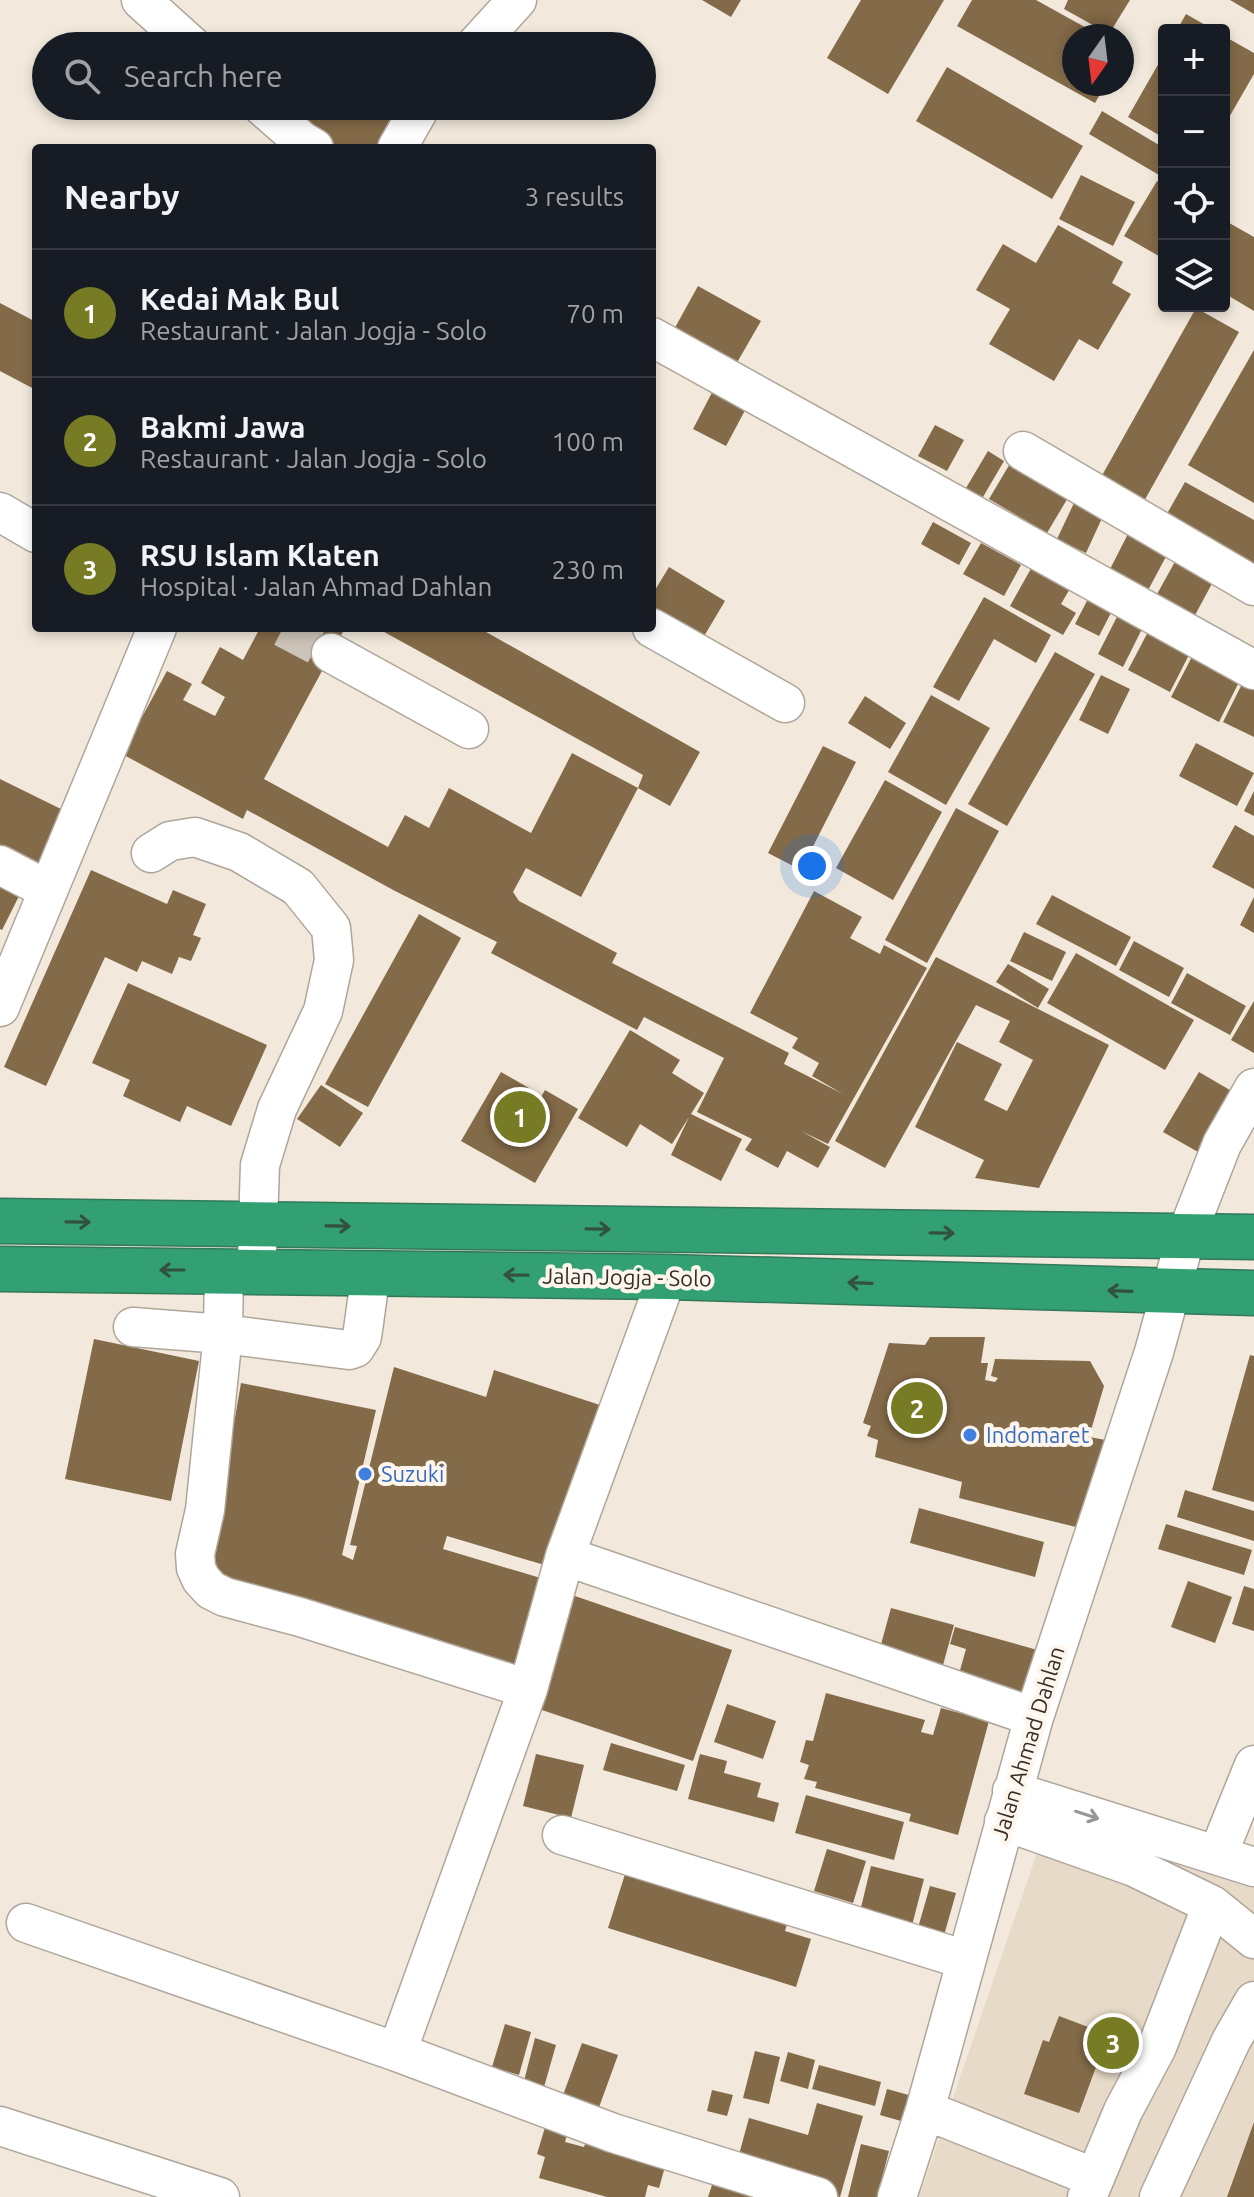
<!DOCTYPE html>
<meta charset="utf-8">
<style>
body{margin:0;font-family:Ubuntu,sans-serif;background:#242831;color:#f1f3f6}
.controls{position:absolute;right:24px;top:24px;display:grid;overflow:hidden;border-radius:8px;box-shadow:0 4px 12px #0003}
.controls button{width:72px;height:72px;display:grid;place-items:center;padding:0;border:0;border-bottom:2px solid #363941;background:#171b24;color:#f1f3f6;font:40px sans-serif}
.compass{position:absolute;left:1062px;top:24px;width:72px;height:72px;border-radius:50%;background:#171b24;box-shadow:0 4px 12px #0003;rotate:194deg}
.you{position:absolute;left:812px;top:866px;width:28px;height:28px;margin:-20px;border:6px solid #fff;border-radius:50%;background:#1a73e8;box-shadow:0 0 0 12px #1a73e833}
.badge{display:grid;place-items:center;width:52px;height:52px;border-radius:50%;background:#767b24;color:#fff;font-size:26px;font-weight:700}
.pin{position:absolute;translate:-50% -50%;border:4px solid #fff;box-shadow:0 2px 8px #0006}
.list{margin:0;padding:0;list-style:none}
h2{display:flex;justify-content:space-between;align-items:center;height:104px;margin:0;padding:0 32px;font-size:34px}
h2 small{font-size:26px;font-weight:400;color:#9ea1a6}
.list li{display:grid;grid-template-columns:52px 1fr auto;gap:24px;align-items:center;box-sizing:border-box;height:128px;padding:0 32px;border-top:2px solid #363941}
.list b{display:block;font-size:30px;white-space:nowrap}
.list p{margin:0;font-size:26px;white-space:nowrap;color:#9ea1a6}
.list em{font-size:26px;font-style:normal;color:#9ea1a6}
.icon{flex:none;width:44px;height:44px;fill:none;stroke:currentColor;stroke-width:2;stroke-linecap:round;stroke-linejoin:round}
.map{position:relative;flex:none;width:1254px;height:2197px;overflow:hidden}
.search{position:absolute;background:#171b24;box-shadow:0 4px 12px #0003;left:32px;top:32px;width:624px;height:88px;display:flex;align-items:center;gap:20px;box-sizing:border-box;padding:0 28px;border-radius:44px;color:#9ea1a6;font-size:30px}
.panel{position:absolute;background:#171b24;box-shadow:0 4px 12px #0003;left:32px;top:144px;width:624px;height:488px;border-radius:8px}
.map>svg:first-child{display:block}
.built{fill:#e7dac8}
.building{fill:#836a48}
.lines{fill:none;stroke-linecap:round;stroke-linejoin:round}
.minor-tunnel{stroke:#ccc4b8;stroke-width:38;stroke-dasharray:38 19;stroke-linecap:butt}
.minor-casing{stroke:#afa69b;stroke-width:41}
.highway-casing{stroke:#327859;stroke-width:47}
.minor{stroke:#fff;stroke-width:38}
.highway{stroke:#32a073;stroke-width:44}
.oneway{stroke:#335140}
.oneway2{stroke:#999794}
.shop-dot{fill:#3f7fe0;stroke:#fef6ec;stroke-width:3}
.labels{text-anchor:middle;stroke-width:8;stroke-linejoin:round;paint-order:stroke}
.street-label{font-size:22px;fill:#332f2a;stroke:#fef6ec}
.shop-label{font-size:22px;fill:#366cbe;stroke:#fef6ec;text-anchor:start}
</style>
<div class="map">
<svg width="1254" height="2197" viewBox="0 0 1254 2197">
<rect width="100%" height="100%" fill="#f2e9dc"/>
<path class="built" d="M1050,1815L1254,1888V2197H919Z"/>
<path class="building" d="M702,0H741L731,17Z
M861,0H944L888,94L827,58Z
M972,0H1036L1101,36H1074V84H1106L1095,103L957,26Z
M1068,0H1130L1109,34L1064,9Z
M1230,0H1254V14Z
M1186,14L1214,30H1177Z
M1224,36L1254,53V74L1224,126Z
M1164,54V138L1128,117Z
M947,67L1083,146L1052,199L916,121Z
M269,106H394L401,110L376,148H333Z
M1102,111L1164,148V168L1159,175L1089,134Z
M1081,175L1135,202L1113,246L1059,219Z
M1157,181L1164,185V259L1124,236Z
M1224,220L1254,237V311L1224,293Z
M1058,225L1123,262L1112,283L1131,294L1098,350L1079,339L1054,381L989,344L1010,309L976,290L1003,244L1036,263Z
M698,286L761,321L735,366L672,333Z
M0,303L36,322V390L0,371Z
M1196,308L1239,332L1143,503L1100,479Z
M1254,350V503L1188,465Z
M717,383L750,401L726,446L693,429Z
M935,425L964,440L947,471L918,456Z
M988,451L1004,461L983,497L966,488Z
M1011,462L1069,496L1047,533L989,499Z
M1185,482L1254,520V577L1160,526Z
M1074,503L1103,516L1086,553L1057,539Z
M933,522L971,543L959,565L921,544Z
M1130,530L1169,551L1146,594L1108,573Z
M981,543L1021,565L1004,596L963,574Z
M1177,558L1215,578L1194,617L1156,596Z
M1033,565L1071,587L1061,604L1076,613L1063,635L1010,606Z
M669,567L725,601L700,643L652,614V595Z
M984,597L1051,635L1036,663L994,639L959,701L933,687Z
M1089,597L1113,609L1099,636L1075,624Z
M1119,613L1144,625L1123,667L1098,654Z
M260,628H345L264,779L388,847L405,815L429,828L449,788L531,833L572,753L638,788L581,897L526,868L513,892L519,901L617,953L612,963L789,1053L784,1064L843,1094L812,1076L819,1063L792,1048L798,1038L750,1013L814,891L862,917L850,938L880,954L884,945L927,968L828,1144L801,1131L830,1147L818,1168L787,1151L778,1168L745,1150L752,1139L697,1112L724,1058L644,1017L637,1030L491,953L497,942L395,891L247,810L243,819L122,754L167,671L192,684L183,700L215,716L225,697L201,683L220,647L243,660Z
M377,628H479L700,752L670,806L638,788L643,775Z
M1149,630L1191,651L1170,692L1128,670Z
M1195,651L1239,682L1219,722L1171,697Z
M1055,652L1095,674L1007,826L968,804Z
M1101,675L1130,689L1108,734L1079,720Z
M1246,676L1254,680V737L1223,722Z
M931,695L990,728L946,805L888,772Z
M865,696L906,723L890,749L848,723Z
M1196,743L1254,773L1237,806L1179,776Z
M823,746L856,762L801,870L768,853Z
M0,779L65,811L36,868L0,850Z
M885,780L942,812L893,900L836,868Z
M1254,791V816L1244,811Z
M956,808L999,831L927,963L885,940Z
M1235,825L1254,836V889L1212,867Z
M91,870L167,904L173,890L206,904L193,935L201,938L191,961L179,957L172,974L142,961L137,972L105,957L46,1086L4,1067Z
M0,876L23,888L2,930L0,929Z
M1052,895L1131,937L1116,966L1036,924Z
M1254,897V933L1240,925Z
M419,914L461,938L368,1107L325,1084Z
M1024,932L1066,952L1052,981L1010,961Z
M1134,941L1184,968L1169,997L1119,970Z
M1076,953L1194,1020L1165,1070L1047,1003Z
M936,957L1109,1045L1039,1188L975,1178L984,1160L915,1127L957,1042L1002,1064L984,1100L1007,1111L1033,1060L999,1042L1010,1021L976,1005L885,1168L835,1141Z
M1008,964L1049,989L1038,1008L996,982Z
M1187,973L1246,1006L1230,1035L1171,1003Z
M128,983L267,1045L231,1126L187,1106L180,1122L123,1096L130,1080L92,1063Z
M1254,1001V1053L1231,1040Z
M630,1030L680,1060L672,1073L704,1093L691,1114L742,1139L721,1181L671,1155L689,1117L672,1144L640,1124L627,1147L578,1118Z
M501,1072L529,1088L519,1107L531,1114L545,1090L578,1109L535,1183L461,1141Z
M1199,1072L1235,1093L1198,1152L1163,1132Z
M321,1085L363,1113L340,1147L297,1119Z
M930,1337H985L981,1363H988L985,1380L995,1382L998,1378L991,1376L995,1359L1090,1361L1104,1386L1089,1437L1106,1440L1084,1529L959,1498L962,1482L875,1457L878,1440L867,1436L871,1426L863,1423L889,1343L925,1345Z
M94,1339L199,1361L171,1501L65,1479Z
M1250,1355L1254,1356V1502L1212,1490Z
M394,1367L486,1397L494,1370L609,1408L558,1569L447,1536L443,1549L554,1582L525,1679L207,1580L241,1383L376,1410L342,1555L353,1560L357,1546L350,1545Z
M1185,1490L1254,1511V1541L1177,1517Z
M919,1508L1044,1542L1035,1577L910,1543Z
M1166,1524L1252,1550L1244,1575L1158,1549Z
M1188,1581L1232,1597L1215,1643L1171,1627Z
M1244,1586L1254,1589V1631L1232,1624Z
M572,1595L732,1650L693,1761L533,1707Z
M891,1608L954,1625L940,1676L877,1659Z
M955,1627L1041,1651L1025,1706L957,1681L966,1649L950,1644Z
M826,1693L925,1720L921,1732L933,1735L941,1708L989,1721L958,1835L909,1821L911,1814L815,1788L817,1782L804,1779L809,1765L800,1762L806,1740L813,1741Z
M727,1704L776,1721L763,1759L714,1742Z
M611,1743L685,1765L677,1791L603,1770Z
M536,1754L584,1765L571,1818L523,1806Z
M700,1754L727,1761L724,1773L761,1783L757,1797L779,1803L774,1822L688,1799Z
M806,1795L904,1822L894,1860L795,1833Z
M827,1849L866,1861L853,1903L814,1891Z
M871,1866L924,1879L909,1937L857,1924Z
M626,1871L788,1921L785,1931L811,1939L796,1987L608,1928Z
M930,1886L956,1893L941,1946L915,1938Z
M1059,2016L1096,2030L1087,2055L1099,2059L1079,2113L1024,2094L1043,2040L1049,2042Z
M505,2024L531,2032L519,2075L492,2067Z
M535,2038L556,2045L544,2087L524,2081Z
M582,2043L618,2055L598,2110L562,2098Z
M755,2051L780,2057L769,2104L743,2098Z
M788,2052L815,2060L808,2089L780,2081Z
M819,2065L881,2082L875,2106L812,2089Z
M887,2089L916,2097L908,2123L880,2115Z
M712,2090L733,2095L727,2116L707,2111Z
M817,2103L863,2116L840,2197L735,2169L749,2118L808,2135Z
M549,2114L571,2120L565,2142L584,2147L589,2133L668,2156L659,2188L648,2185L645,2197H607L539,2178L545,2157L537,2154Z
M1254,2122V2197H1227Z
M861,2144L889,2151L877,2197H848Z
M716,2173L785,2197H708Z"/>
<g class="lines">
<path class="minor-tunnel" d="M283,628L331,653"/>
<defs>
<path id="minor" d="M141,0L192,46
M475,46L517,0
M262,106L302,141L314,148
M397,148L421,106
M652,337L1254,670
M1023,451L1254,586
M0,512L36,533
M652,628L785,703
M331,653L469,729
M151,853L170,841L195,837L239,852L298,887L331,928L334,960L323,1011L277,1109L260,1165L257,1255
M0,865L48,890
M0,1007L157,628
M224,1270L223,1334L349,1350L355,1348L362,1337L371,1272
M667,1277L565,1556L1034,1717
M133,1327L223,1334L205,1510L195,1554L196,1568L201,1579L211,1590L225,1597L300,1617L528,1689
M1012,1791L1254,1867
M1004,1821L1134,1867L1212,1905L1254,1939
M562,1835L966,1960
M1218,1854L1254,1765
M26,1923L397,2052L613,2133L818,2197
M397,2052L528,1689L565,1556
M925,2110L1095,2178
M0,2126L220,2197
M897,2197L925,2110L1034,1717L1154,1352L1186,1236L1222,1144L1254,1088
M1087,2197L1123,2111L1157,2047L1212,1905
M1159,2197L1231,2041L1254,2001"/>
<path id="highway" d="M0,1221L1254,1237
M0,1269L667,1277L1254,1293"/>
</defs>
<use href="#minor" class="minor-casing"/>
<use href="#highway" class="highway-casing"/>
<use href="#minor" class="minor"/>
<use href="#highway" class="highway"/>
</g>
<defs><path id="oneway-shaft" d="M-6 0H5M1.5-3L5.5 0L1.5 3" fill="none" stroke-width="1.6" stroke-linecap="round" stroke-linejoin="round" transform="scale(2)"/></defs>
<g class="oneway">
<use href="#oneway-shaft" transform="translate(78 1222) rotate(1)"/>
<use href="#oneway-shaft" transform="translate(338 1226) rotate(1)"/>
<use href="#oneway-shaft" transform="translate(598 1229) rotate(1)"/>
<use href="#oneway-shaft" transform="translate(942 1233) rotate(1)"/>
<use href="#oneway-shaft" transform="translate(172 1270) rotate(-180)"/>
<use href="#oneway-shaft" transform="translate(516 1275) rotate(-179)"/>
<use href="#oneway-shaft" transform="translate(860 1283) rotate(-178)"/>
<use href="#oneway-shaft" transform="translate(1120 1291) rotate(-178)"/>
</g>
<use class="oneway2" href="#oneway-shaft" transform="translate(1087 1815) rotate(18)"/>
<g class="shop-dot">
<circle cx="970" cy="1435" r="8"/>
<circle cx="365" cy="1474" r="8"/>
</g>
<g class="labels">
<g class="street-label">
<text transform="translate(627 1277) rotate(1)" y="8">Jalan Jogja - Solo</text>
<text transform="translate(1028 1743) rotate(-73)" y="8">Jalan Ahmad Dahlan</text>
</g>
<g class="shop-label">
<text x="986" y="1443">Indomaret</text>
<text x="381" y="1482">Suzuki</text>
</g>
</g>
</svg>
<div class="controls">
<button>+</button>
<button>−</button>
<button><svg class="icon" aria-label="locate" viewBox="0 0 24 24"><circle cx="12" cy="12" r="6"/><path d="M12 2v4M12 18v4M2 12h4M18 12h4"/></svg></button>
<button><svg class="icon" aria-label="layers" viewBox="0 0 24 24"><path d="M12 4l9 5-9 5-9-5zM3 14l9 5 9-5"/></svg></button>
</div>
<svg class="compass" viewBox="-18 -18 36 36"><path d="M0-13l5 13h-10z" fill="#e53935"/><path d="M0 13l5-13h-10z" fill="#9ea1a6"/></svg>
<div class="you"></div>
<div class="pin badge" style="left:520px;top:1117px">1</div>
<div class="pin badge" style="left:917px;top:1408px">2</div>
<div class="pin badge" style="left:1113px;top:2043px">3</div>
<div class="search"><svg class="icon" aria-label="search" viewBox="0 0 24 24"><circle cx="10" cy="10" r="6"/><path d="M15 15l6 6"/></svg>Search here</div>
<section class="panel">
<h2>Nearby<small>3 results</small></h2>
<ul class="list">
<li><span class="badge">1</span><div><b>Kedai Mak Bul</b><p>Restaurant · Jalan Jogja - Solo</p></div><em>70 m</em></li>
<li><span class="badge">2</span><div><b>Bakmi Jawa</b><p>Restaurant · Jalan Jogja - Solo</p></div><em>100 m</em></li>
<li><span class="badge">3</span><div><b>RSU Islam Klaten</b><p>Hospital · Jalan Ahmad Dahlan</p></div><em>230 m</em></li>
</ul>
</section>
</div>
